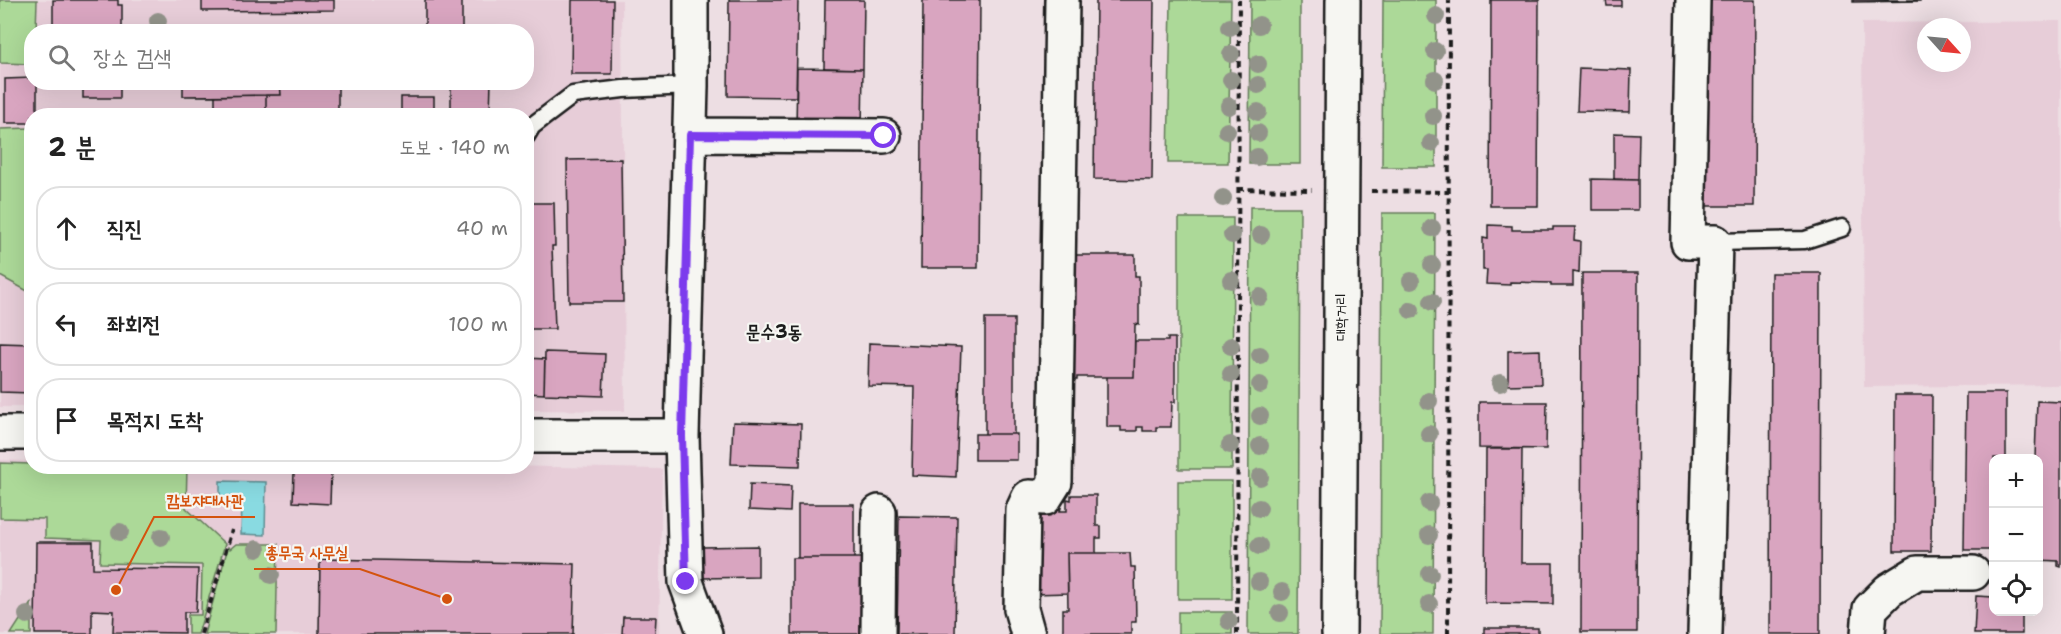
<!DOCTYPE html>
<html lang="ko">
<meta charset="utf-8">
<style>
body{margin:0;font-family:"Shantell Sans","Poor Story",sans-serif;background:#f2f2f2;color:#222}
.controls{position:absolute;right:18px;bottom:18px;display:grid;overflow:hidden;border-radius:12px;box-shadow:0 6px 24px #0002}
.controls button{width:54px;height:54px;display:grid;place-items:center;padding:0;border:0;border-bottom:2px solid #e0e0e0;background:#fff;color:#222;font:30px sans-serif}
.compass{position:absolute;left:1917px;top:18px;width:54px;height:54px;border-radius:50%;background:#fff;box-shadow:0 6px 24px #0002;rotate:117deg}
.stop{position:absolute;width:18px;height:18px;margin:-14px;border:4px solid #7c3aed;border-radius:50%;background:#fff}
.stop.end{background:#7c3aed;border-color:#fff;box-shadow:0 2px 6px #0008}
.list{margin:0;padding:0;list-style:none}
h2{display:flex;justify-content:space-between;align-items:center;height:78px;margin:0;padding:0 24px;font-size:26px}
h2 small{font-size:20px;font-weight:400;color:#767676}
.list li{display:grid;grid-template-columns:39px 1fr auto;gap:18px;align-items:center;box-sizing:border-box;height:84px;margin:0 12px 12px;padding:0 12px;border:2px solid #e0e0e0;border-radius:24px}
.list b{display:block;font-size:22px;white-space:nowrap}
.list em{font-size:20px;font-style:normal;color:#767676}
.icon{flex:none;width:33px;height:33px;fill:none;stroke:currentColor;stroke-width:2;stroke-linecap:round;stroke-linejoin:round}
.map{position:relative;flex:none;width:2061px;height:634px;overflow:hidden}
.search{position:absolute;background:#fff;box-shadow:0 6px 24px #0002;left:24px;top:24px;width:510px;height:66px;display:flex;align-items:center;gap:15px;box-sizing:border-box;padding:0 21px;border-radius:24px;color:#767676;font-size:22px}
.panel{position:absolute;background:#fff;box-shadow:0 6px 24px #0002;left:24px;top:108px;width:510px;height:366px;border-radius:24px}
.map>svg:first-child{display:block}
.built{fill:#e7cdd8;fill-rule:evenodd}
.green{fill:#acd998;stroke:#647a5a;stroke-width:1.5}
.water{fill:#89dae1;stroke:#5d8e92;stroke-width:1.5}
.building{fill:#d9a5c0;stroke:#1c1c1c;stroke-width:1.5}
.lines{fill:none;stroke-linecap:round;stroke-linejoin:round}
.lane-casing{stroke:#1c1c1c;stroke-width:21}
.street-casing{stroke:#1c1c1c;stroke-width:38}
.primary-casing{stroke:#1c1c1c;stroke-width:38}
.path{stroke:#1c1c1c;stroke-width:4;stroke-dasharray:6 4.5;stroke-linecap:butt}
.lane{stroke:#f6f6f2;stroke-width:16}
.street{stroke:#f6f6f2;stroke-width:33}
.primary{stroke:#f6f6f2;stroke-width:33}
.tree{fill:#92938a}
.route{stroke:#7c3aed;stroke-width:8}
.labels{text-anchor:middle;stroke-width:4.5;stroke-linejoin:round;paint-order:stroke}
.street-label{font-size:15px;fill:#1c1c1c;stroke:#f6f6f2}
.quarter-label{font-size:18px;font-weight:bold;fill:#1c1c1c;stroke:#f6f6f2}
.leader{fill:none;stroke:#d4530e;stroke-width:2}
.callout-dot{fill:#d4530e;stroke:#f6f6f2;stroke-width:2}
.callout-label{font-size:16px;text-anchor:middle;font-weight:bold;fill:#d4530e;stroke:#f6f6f2;stroke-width:4.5;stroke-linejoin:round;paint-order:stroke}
</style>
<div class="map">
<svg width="2061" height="634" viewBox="0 0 2061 634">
<rect width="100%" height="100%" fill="#eddee3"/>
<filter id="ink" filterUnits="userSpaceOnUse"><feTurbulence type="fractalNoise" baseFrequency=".0167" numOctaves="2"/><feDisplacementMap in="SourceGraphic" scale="12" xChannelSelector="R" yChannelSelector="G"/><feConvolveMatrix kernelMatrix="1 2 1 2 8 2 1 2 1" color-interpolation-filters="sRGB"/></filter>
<g filter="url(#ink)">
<path class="built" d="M0,0H622L625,411L527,410L526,116H32L31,407H0ZM32,32H526V82H32Z
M2061,21V385L1864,387L1862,23ZM1926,27H1962V63H1926Z
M0,460L31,461L32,466H501L662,469L659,634H0Z"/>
<path class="green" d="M0,0H37L36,31L32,32L31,64L0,63Z
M1171,0H1231L1228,163H1168Z
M1250,0H1300V164H1249Z
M1383,0H1436V167H1382Z
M31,128H32L31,293L0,276V129Z
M1250,207H1300L1298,634H1248Z
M1382,213H1435L1433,634H1380Z
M1179,218H1233L1232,469H1179Z
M0,463L31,464L32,466L187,467L186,508L225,544L198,634H188V615H201L202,565L100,563L101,540L45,538V519L0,518Z
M1178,481H1232V599H1178Z
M236,544H278L276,634H204L228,547L230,549Z
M31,603V634H11Z
M1178,612H1232V634H1178Z"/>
<path class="water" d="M220,481L266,482L265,535L241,534L242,503H220Z"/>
<path class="building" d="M53,0H118V5H122V32H53Z
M202,0H334V10L202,11Z
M425,0H462V32H425Z
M572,0H613L612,74H571Z
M729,0H798L796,97L728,96Z
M825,0H864L863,69L824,68Z
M923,0H980L978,268H921Z
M1096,0H1154L1152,180L1094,179Z
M1491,0H1539L1538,206H1490Z
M1606,0H1621V6H1607Z
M1704,0H1755L1754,206H1704Z
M1853,0H1920V1L1853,2Z
M797,68L863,69L862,129H796Z
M1579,68L1631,70L1630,112L1577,111Z
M32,78V82H37V116H32V123H5V79Z
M83,82H120V98H83Z
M183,82H280L281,95L183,96Z
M280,82H338V116H266V95H281Z
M451,82H491L490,113L451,112Z
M266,95V116H215V96Z
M401,97H434V116H401Z
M1614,133L1639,134L1638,180L1614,179Z
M621,159L623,302H569L567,160Z
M1592,179L1638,180V210H1592Z
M526,203H554L555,246H552L555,329H526Z
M1488,225L1512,226V230H1553V227H1575L1574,240L1580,241L1579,273L1573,272V286H1551V283L1510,282V285L1486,284L1487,270H1483V238L1488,239Z
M1074,255H1135V276H1139V325L1135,324L1134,377H1077V380H1070Z
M1582,273H1638L1637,632H1581Z
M1771,273H1821L1820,634H1770Z
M985,319H1014V434H985Z
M1168,338H1175V402H1172L1171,427H1156V431H1143V427H1137V431H1121V427H1107V377H1134L1135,341H1168Z
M0,343L32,344V393L0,392Z
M869,343L961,347L956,477L912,475L914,387L868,386Z
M1540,350L1541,384L1508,385V351Z
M545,352L605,354L603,396L544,394Z
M526,358L545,359L544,394L526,393Z
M1966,393H2006V458H1994V550H1964Z
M1895,395H1932L1931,551H1894Z
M2037,401L2061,402V567L2058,566V561L2038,560L2040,470L2038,458H2035Z
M1479,402H1547L1546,449L1479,448Z
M733,422L801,424L800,466L731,464Z
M975,434H1017V460H975Z
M1486,449H1522L1521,563H1553V604L1485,603Z
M294,471L331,472L330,504L293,502Z
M750,484L791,486L790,512L749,510Z
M1071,495H1096V526H1101V538H1096V553H1067L1068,593L1034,594L1037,508H1061L1060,511H1067V499L1071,500Z
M798,504H854V558H798Z
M899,516L957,517L955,634H897Z
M36,542H93V568L198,569L196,612H184V633L113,632L114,611L92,610V634H35Z
M758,546V577L703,578L702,547Z
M1067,553H1130L1131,567H1135L1136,622H1131V634H1063V609H1068Z
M792,558H865V634H792Z
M320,559L575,564L573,634H319Z
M1976,596L1994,597V612H2001V615L2022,616V634H1974Z
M623,617H656L655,634H622Z
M1484,628H1538V634H1484Z"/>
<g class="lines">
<defs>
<path id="lane" d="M526,136L532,126L573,95L623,89L691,86
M1715,242L1805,240L1842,228"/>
<path id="street" d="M691,0V86L682,436L686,582L705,634
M1693,0L1688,242H1715L1705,634
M690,135L884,136
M0,433H32
M526,436H682
M878,634L879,512
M1028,634L1021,609L1023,510L1029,497L1045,498L1055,482L1062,0
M1868,634L1870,609L1889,590L1917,573H1973"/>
<path id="primary" d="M1339,634L1343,0"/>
</defs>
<use href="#lane" class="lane-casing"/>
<use href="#street" class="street-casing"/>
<use href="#primary" class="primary-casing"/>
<path class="path" d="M1238,189L1312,190
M1371,191L1449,192
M201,634L232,530
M1237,634L1239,0
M1448,634L1449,0"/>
<use href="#lane" class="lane"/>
<use href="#street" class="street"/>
<use href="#primary" class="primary"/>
</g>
<g class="tree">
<circle cx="1436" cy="16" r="9"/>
<circle cx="158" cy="21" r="9"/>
<circle cx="1259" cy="25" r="9"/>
<circle cx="1230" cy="27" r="9"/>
<circle cx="1435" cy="51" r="9"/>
<circle cx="1231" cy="54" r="9"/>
<circle cx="1258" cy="64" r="9"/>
<circle cx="1231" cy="80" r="9"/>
<circle cx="1435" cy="80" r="9"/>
<circle cx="1258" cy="85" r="9"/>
<circle cx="1229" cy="106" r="9"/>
<circle cx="1258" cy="112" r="9"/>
<circle cx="1433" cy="116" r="9"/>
<circle cx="1227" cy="131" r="9"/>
<circle cx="1258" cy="133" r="9"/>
<circle cx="1431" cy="143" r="9"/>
<circle cx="1257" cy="157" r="9"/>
<circle cx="1223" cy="198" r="9"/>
<circle cx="1432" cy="228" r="9"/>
<circle cx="1232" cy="235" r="9"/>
<circle cx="1261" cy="235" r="9"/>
<circle cx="1432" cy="265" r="9"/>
<circle cx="1231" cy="280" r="9"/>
<circle cx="1411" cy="281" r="9"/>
<circle cx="1260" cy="297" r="9"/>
<circle cx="1432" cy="302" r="9"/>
<circle cx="1411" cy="310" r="9"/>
<circle cx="1231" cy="346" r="9"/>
<circle cx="1260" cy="355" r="9"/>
<circle cx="1231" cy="374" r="9"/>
<circle cx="1500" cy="383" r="9"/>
<circle cx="1260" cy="385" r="9"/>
<circle cx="1429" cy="401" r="9"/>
<circle cx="1260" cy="416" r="9"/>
<circle cx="1429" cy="434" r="9"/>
<circle cx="1230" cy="445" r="9"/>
<circle cx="1260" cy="446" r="9"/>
<circle cx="1260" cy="477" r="9"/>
<circle cx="1429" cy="503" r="9"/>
<circle cx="1259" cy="508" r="9"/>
<circle cx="120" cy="532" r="9"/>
<circle cx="1429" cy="535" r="9"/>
<circle cx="161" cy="537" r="9"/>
<circle cx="1259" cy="546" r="9"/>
<circle cx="257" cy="549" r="9"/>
<circle cx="1430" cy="574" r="9"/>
<circle cx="271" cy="575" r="9"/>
<circle cx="1259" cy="582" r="9"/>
<circle cx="1282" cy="592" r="9"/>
<circle cx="1429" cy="604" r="9"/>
<circle cx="1280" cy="613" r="9"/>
<circle cx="27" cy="615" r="9"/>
<circle cx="1229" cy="621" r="9"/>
</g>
</g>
<g class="lines" filter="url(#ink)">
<path class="route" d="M686,582L682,436L690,135L884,136"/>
</g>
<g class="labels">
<g class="street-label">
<text transform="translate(1341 317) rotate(-90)" y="5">대학거리</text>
</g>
<g class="quarter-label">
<text x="774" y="338">문수3동</text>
</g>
</g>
<path class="leader" d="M116 590L154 517H255M447 599L360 569H254"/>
<g class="callout-dot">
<circle cx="116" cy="590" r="6"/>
<circle cx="447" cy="599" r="6"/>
</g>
<g class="callout-label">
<text x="205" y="506">캄보쟈대사관</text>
<text x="307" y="558">총무국 사무실</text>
</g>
</svg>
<div class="controls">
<button>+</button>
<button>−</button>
<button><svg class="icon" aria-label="locate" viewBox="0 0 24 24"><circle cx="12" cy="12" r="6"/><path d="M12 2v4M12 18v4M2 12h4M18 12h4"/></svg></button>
</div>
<svg class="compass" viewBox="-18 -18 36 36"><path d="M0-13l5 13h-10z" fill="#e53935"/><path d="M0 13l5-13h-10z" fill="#767676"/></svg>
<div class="stop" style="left:884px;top:136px"></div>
<div class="stop end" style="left:686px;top:582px"></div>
<div class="search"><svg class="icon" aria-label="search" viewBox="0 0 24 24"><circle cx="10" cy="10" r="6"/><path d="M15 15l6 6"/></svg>장소 검색</div>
<section class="panel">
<h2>2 분<small>도보 · 140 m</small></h2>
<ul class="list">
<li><svg class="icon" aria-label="ahead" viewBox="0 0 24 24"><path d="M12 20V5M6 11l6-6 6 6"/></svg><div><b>직진</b></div><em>40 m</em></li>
<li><svg class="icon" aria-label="left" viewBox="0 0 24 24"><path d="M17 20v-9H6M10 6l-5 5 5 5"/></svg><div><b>좌회전</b></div><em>100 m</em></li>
<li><svg class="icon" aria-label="arrive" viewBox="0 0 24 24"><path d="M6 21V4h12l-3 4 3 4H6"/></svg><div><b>목적지 도착</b></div></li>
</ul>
</section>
</div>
